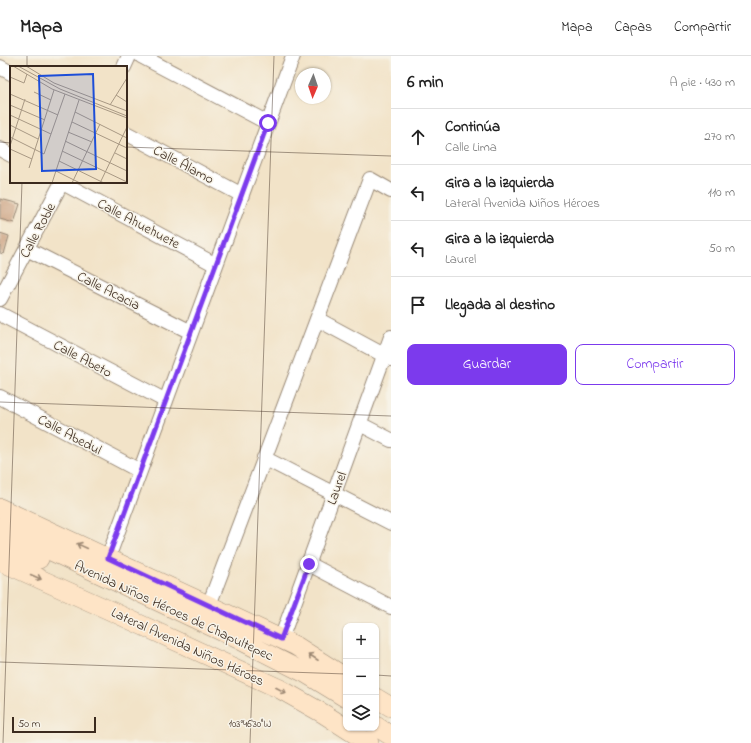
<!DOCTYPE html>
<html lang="es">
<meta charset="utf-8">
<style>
body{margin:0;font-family:"Indie Flower",sans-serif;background:#f6f6f6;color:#222}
.controls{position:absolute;right:12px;bottom:12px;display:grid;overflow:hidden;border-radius:8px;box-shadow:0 1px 3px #0004}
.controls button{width:36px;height:36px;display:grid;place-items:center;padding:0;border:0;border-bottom:1px solid #e0e0e0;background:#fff;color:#222;font:20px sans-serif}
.compass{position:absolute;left:295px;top:12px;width:36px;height:36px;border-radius:50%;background:#fff;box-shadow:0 1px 3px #0004;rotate:182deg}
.scale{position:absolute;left:12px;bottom:10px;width:84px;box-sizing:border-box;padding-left:4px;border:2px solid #3b2a1e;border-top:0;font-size:11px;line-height:14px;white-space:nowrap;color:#3b2a1e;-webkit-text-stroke:3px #f7f3e8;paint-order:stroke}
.stop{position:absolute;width:12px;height:12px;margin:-9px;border:3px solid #7c3aed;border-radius:50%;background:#fff}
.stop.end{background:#7c3aed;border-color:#fff;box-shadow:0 1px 4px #0008}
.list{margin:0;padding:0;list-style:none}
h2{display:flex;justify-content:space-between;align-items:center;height:52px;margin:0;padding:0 16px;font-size:17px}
h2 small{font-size:13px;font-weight:400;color:#767676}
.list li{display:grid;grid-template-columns:26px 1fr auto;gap:12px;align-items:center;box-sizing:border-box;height:56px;padding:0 16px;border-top:1px solid #e0e0e0}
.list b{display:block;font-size:15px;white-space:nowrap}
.list p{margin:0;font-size:13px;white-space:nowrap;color:#767676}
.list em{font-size:13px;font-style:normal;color:#767676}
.actions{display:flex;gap:8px;padding:12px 16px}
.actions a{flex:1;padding:9px 0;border:1px solid #7c3aed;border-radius:8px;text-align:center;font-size:14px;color:#7c3aed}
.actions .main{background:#7c3aed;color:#fff}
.icon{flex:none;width:22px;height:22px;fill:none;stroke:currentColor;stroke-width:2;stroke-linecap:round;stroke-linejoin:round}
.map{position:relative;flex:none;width:391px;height:687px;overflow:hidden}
header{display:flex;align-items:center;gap:24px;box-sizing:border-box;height:56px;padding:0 20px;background:#fff;border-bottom:1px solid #e0e0e0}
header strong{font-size:19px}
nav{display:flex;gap:22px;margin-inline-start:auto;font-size:14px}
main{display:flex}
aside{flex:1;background:#fff}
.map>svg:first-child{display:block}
.building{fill:#cca281}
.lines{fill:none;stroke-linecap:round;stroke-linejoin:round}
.street-casing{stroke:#968673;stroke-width:16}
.secondary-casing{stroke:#968673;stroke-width:20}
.street{stroke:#fff;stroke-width:14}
.secondary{stroke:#fee4c6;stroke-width:19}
.oneway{stroke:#9c8772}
.route{stroke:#7c3aed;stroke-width:5}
.ticks{fill:none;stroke:#3b2a1e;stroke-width:1;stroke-opacity:0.45}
.labels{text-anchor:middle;stroke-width:3;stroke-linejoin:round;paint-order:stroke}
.street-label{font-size:14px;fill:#3b2a1e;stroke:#f7f3e8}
.inset-road{fill:none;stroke:#a99984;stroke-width:1}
.view{fill:#1d4ed8;fill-opacity:0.15;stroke:#1d4ed8;stroke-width:2}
.inset-edge{fill:none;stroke:#3b2a1e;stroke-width:2}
.ticks-label{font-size:10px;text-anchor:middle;fill:#3b2a1e;stroke:#f7f3e8;stroke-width:3;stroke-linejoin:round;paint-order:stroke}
</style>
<header>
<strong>Mapa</strong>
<nav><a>Mapa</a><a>Capas</a><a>Compartir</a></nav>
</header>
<main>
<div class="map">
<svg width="391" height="687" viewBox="0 0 391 687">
<rect width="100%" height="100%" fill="#f7f3e8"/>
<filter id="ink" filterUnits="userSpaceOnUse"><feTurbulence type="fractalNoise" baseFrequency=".025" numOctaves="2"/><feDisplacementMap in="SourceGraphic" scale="8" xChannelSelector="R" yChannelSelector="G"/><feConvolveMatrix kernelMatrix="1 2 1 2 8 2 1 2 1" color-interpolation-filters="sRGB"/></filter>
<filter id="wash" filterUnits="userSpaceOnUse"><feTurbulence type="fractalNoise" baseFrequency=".012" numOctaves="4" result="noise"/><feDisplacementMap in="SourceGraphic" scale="16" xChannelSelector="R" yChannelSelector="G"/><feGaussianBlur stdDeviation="0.9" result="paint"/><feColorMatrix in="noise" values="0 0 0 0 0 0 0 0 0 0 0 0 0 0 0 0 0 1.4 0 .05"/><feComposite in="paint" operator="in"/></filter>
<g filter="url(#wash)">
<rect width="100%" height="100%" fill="#f2e3c8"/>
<g id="blocks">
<path class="building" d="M0,143L20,148L14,167L0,163Z
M0,177L9,180L4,198L0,197Z"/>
</g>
</g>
<g filter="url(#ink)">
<use href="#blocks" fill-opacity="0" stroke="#968673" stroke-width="1"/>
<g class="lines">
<defs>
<path id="street" d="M141,0L268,67
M0,11L11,17
M124,11L129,0
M126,77L242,139
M0,93L11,99
M61,126L216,209
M27,193L191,276
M0,243L62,126
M0,258L166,345
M317,263L391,303
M0,341L140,415
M360,368L391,384
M264,402L391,467
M108,502L293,0
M309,508L391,551
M209,549L370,123L391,135
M281,583L391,281"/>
<path id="secondary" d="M0,452L296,590L346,622
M0,471L240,584L305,617L346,642
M0,487L39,503
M0,505L111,555L280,633L324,658L369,687
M376,642L391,651
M376,670L391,680"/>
</defs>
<use href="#street" class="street-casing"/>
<use href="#secondary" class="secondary-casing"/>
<use href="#street" class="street"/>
<use href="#secondary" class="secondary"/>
</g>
<defs><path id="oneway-shaft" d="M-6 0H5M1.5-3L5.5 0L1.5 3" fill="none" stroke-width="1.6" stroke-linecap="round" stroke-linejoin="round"/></defs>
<g class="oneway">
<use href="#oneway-shaft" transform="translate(82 490) rotate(-155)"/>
<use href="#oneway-shaft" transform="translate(36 521) rotate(24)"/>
<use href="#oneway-shaft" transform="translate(313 601) rotate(-147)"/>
<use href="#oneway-shaft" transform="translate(281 634) rotate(28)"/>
</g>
</g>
<g class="lines" filter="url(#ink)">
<path class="route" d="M268,67L108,502L281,583L309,508"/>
</g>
<path class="ticks" d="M27,11V0M0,86L11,87M126,91L391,100M0,346L391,360M0,606L346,618M376,619L391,620M3,687L22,126M250,687L274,0"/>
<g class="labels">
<g class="street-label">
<text transform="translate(184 108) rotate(28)" y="5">Calle Álamo</text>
<text transform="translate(139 167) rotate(28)" y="5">Calle Ahuehuete</text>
<text transform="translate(37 174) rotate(-62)" y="5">Calle Roble</text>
<text transform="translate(109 234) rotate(27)" y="5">Calle Acacia</text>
<text transform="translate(83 302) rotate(28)" y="5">Calle Abeto</text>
<text transform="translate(70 378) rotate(28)" y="5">Calle Abedul</text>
<text transform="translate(336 432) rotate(-70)" y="5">Laurel</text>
<text transform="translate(174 554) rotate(25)" y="5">Avenida Niños Héroes de Chapultepec</text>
<text transform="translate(188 590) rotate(25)" y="5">Lateral Avenida Niños Héroes</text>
</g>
</g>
<g transform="translate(10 10)">
<rect width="117" height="117" fill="#f2e3c8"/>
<path class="inset-road" d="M3,0L42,23L117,52M8,0L50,23L117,50M16,0L44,17L117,45M0,11L14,17L17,8M24,26L41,34M0,28L48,49M106,29L117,36M0,39L35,54M100,39L117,12M65,46L117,72M0,49L41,68M62,56L117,82M0,59L28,73M58,66L82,76M0,71L34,88L55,28M55,75L117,105M0,80L15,33M0,83L22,93M52,85L117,116M105,87L117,93M49,95L94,117M19,102L44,24M46,105L70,117M42,117L69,34M62,117L90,58M90,117L117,61"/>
<path class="view" d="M83,8L86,103L32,105L29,10Z"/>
<rect width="117" height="117" class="inset-edge"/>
</g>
<g class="ticks-label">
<text x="250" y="671">103°46'30"W</text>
</g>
</svg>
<div class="controls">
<button>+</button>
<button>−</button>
<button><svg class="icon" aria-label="layers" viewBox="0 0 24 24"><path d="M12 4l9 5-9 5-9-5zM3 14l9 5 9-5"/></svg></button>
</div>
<svg class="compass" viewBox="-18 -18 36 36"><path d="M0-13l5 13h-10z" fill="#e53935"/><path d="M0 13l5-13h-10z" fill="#767676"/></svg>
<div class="scale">50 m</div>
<div class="stop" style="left:268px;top:67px"></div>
<div class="stop end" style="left:309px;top:508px"></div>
</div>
<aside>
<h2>6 min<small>A pie · 430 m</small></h2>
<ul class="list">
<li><svg class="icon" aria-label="ahead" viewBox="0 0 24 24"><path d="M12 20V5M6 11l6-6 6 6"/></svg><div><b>Continúa</b><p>Calle Lima</p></div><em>270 m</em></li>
<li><svg class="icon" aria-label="left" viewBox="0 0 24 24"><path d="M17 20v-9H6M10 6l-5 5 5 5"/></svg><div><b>Gira a la izquierda</b><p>Lateral Avenida Niños Héroes</p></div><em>110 m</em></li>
<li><svg class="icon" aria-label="left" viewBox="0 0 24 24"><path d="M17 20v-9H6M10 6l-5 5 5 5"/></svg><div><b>Gira a la izquierda</b><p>Laurel</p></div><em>50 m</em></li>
<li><svg class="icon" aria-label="arrive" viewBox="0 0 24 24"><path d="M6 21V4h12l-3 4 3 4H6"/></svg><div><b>Llegada al destino</b></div></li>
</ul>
<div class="actions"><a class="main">Guardar</a><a>Compartir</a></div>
</aside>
</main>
